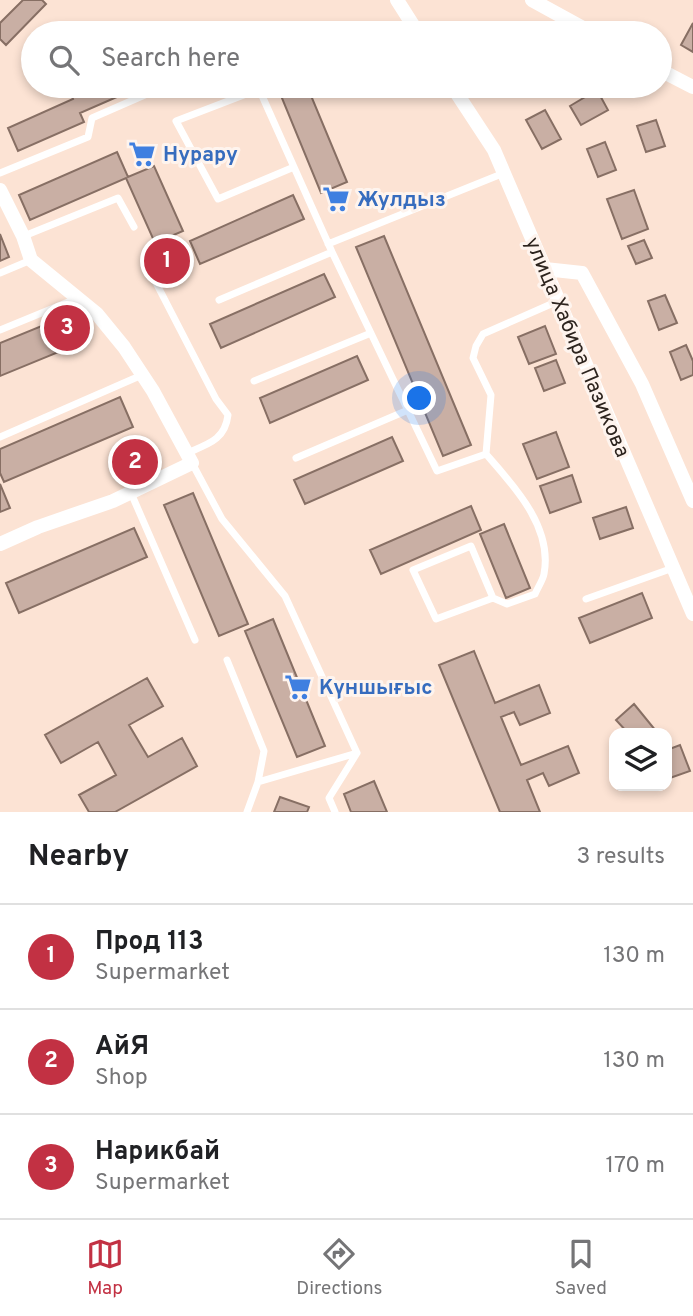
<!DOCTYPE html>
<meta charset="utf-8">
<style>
body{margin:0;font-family:Overpass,sans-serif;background:#f6f6f6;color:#202124}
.controls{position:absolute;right:21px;bottom:21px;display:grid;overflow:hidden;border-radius:14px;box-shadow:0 4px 10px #0003}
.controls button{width:63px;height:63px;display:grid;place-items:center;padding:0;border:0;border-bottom:2px solid #e0e0e0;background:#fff;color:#202124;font:35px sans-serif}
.you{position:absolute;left:420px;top:399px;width:24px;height:24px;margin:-18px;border:5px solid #fff;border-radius:50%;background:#1a73e8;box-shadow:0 0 0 10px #1a73e833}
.badge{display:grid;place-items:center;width:46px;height:46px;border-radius:50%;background:#c23143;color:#fff;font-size:23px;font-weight:700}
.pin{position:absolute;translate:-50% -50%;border:4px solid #fff;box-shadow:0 2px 7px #0006}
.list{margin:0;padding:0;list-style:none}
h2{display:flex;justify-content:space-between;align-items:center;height:91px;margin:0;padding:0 28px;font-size:30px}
h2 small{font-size:23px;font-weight:400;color:#757577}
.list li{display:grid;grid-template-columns:46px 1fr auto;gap:21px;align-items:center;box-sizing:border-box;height:105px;padding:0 28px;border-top:2px solid #e0e0e0}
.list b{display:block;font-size:26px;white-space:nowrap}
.list p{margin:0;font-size:23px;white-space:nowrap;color:#757577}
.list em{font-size:23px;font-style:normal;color:#757577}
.icon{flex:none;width:38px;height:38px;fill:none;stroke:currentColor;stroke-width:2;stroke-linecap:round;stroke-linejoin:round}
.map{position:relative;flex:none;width:693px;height:812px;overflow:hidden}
.search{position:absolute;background:#fff;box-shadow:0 4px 10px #0003;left:21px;right:21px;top:21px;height:77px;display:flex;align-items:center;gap:18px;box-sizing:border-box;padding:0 24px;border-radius:38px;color:#757577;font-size:26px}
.sheet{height:406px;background:#fff}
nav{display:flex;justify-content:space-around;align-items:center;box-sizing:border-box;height:98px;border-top:2px solid #e0e0e0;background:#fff;font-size:19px;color:#757577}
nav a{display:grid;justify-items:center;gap:4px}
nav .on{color:#c23143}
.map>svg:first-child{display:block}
.building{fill:#c9afa4;stroke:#876f64;stroke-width:2}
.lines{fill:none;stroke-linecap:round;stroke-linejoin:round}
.lane{stroke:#fff;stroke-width:7}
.street{stroke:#fff;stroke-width:14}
.labels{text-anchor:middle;stroke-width:6;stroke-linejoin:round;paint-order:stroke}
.shop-label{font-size:21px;font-weight:bold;fill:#366cbe;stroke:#fef4ee;text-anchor:start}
.street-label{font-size:21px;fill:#2d241e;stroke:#fef4ee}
</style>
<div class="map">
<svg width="693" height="812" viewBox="0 0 693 812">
<rect width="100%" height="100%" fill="#fce3d4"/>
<path class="building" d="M23,0H42L46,4L6,45L0,39V23Z
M693,23V52L681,45Z
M76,86H142L80,113L84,122L18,151L8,128L73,99L69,89Z
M161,86H191L165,96Z
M277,86H307L347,182L321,193Z
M597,90L608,110L581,125L570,106Z
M545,110L561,139L542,149L526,120Z
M656,120L665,146L646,152L637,126Z
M605,142L616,170L598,177L587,149Z
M117,152L128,177L154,166L183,231L155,243L126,178L30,220L19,195Z
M634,190L648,229L622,239L607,199Z
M293,195L304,219L200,264L190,241Z
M0,234L9,257L0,261Z
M384,236L471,445L443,456L356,247Z
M644,240L652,258L636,264L628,246Z
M324,274L335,297L221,348L210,324Z
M665,295L677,323L659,330L648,301Z
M66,316L78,344L0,376V343Z
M545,326L556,354L529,364L518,337Z
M686,345L693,361V375L681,380L670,352Z
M357,356L368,380L270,423L260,398Z
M556,360L565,383L544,391L535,368Z
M120,397L133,427L4,482L0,473V449Z
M556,432L569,467L537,479L523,444Z
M392,437L403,461L305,504L294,480Z
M572,475L581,502L550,513L540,486Z
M0,484L10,508L0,512Z
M193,493L248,624L219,636L164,505Z
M471,506L481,530L381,574L370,550Z
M626,507L633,528L600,539L593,518Z
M504,524L530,588L506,598L480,534Z
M134,528L147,557L19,613L6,583Z
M642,593L652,618L590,643L579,618Z
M273,619L325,746L297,757L245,631Z
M474,651L495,703L539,685L550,713L520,725L514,712L501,717L521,765L568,746L579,773L549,786L543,773L527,780L540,812H500L439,665Z
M147,678L163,706L129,725L148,757L182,738L197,766L115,812H89L79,795L116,775L98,742L61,763L45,735Z
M634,704L656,731L654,733H628L616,720Z
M680,745L690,771L667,779V750Z
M374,781L387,812H351L344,794Z
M280,797L309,807L307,812H274Z"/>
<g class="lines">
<path class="lane" d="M294,167L218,199L176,121L259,89L332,252L437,471L486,454
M0,173L88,137L92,118L147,94
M24,236L118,198L134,227
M328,244L504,173
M0,273L31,260
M152,275L216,399L228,415C225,440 208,444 187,453
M219,300L332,252
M0,330L78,298
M254,381L371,333
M0,437L142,375
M296,458L408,410
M192,463L222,519L285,596L357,753L258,782
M131,493L195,640
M493,598L436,619L413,570L471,546L493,598L507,604L535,594C538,587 543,580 544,574C553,527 514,486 486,454L491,395L473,358L476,346L483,334L558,301
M586,599L673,568
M227,660L264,751L258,782L247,812
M335,812L329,798L357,753"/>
<path class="street" d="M397,0L418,33
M532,0L592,33
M660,70L693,87
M452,86L494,150L693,614
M0,190L23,236L31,260L97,314L124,347L153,391L192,463L113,501L38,527L0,544
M545,269L582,273L642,384L693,501"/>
</g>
<defs>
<symbol id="supermarket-bare" viewBox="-9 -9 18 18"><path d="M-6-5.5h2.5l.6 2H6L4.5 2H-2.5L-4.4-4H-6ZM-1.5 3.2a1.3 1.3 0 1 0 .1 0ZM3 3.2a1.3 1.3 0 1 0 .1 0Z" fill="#3f7fe0" stroke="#fef4ee" stroke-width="2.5" paint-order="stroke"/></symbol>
</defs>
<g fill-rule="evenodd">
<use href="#supermarket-bare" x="123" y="135" width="38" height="38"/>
<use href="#supermarket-bare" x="317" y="180" width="38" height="38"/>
<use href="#supermarket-bare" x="279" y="668" width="38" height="38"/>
</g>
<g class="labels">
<g class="shop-label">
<text x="163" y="161">Нурару</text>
<text x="357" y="206">Жулдыз</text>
<text x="319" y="694">Күншығыс</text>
</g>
<g class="street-label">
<text transform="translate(578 347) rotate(67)" y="7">улица Хабира Пазикова</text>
</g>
</g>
</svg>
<div class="controls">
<button><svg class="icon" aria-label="layers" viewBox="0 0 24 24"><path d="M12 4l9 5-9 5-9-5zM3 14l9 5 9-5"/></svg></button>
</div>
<div class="you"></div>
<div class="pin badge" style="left:167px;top:261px">1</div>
<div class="pin badge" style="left:135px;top:462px">2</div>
<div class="pin badge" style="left:67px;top:328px">3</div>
<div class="search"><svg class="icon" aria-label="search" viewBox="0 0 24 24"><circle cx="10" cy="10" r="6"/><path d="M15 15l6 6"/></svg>Search here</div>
</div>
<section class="sheet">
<h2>Nearby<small>3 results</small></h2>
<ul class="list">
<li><span class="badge">1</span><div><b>Прод 113</b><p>Supermarket</p></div><em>130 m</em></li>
<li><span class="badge">2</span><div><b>АйЯ</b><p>Shop</p></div><em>130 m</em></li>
<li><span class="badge">3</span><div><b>Нарикбай</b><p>Supermarket</p></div><em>170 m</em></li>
</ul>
</section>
<nav>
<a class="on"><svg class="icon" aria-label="map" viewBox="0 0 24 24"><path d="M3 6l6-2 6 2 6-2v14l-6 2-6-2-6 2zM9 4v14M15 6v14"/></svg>Map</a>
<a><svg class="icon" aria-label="directions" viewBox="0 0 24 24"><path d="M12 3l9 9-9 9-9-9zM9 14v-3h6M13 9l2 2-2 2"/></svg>Directions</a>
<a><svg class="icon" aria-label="saved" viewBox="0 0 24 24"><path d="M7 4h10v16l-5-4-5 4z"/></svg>Saved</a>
</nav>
